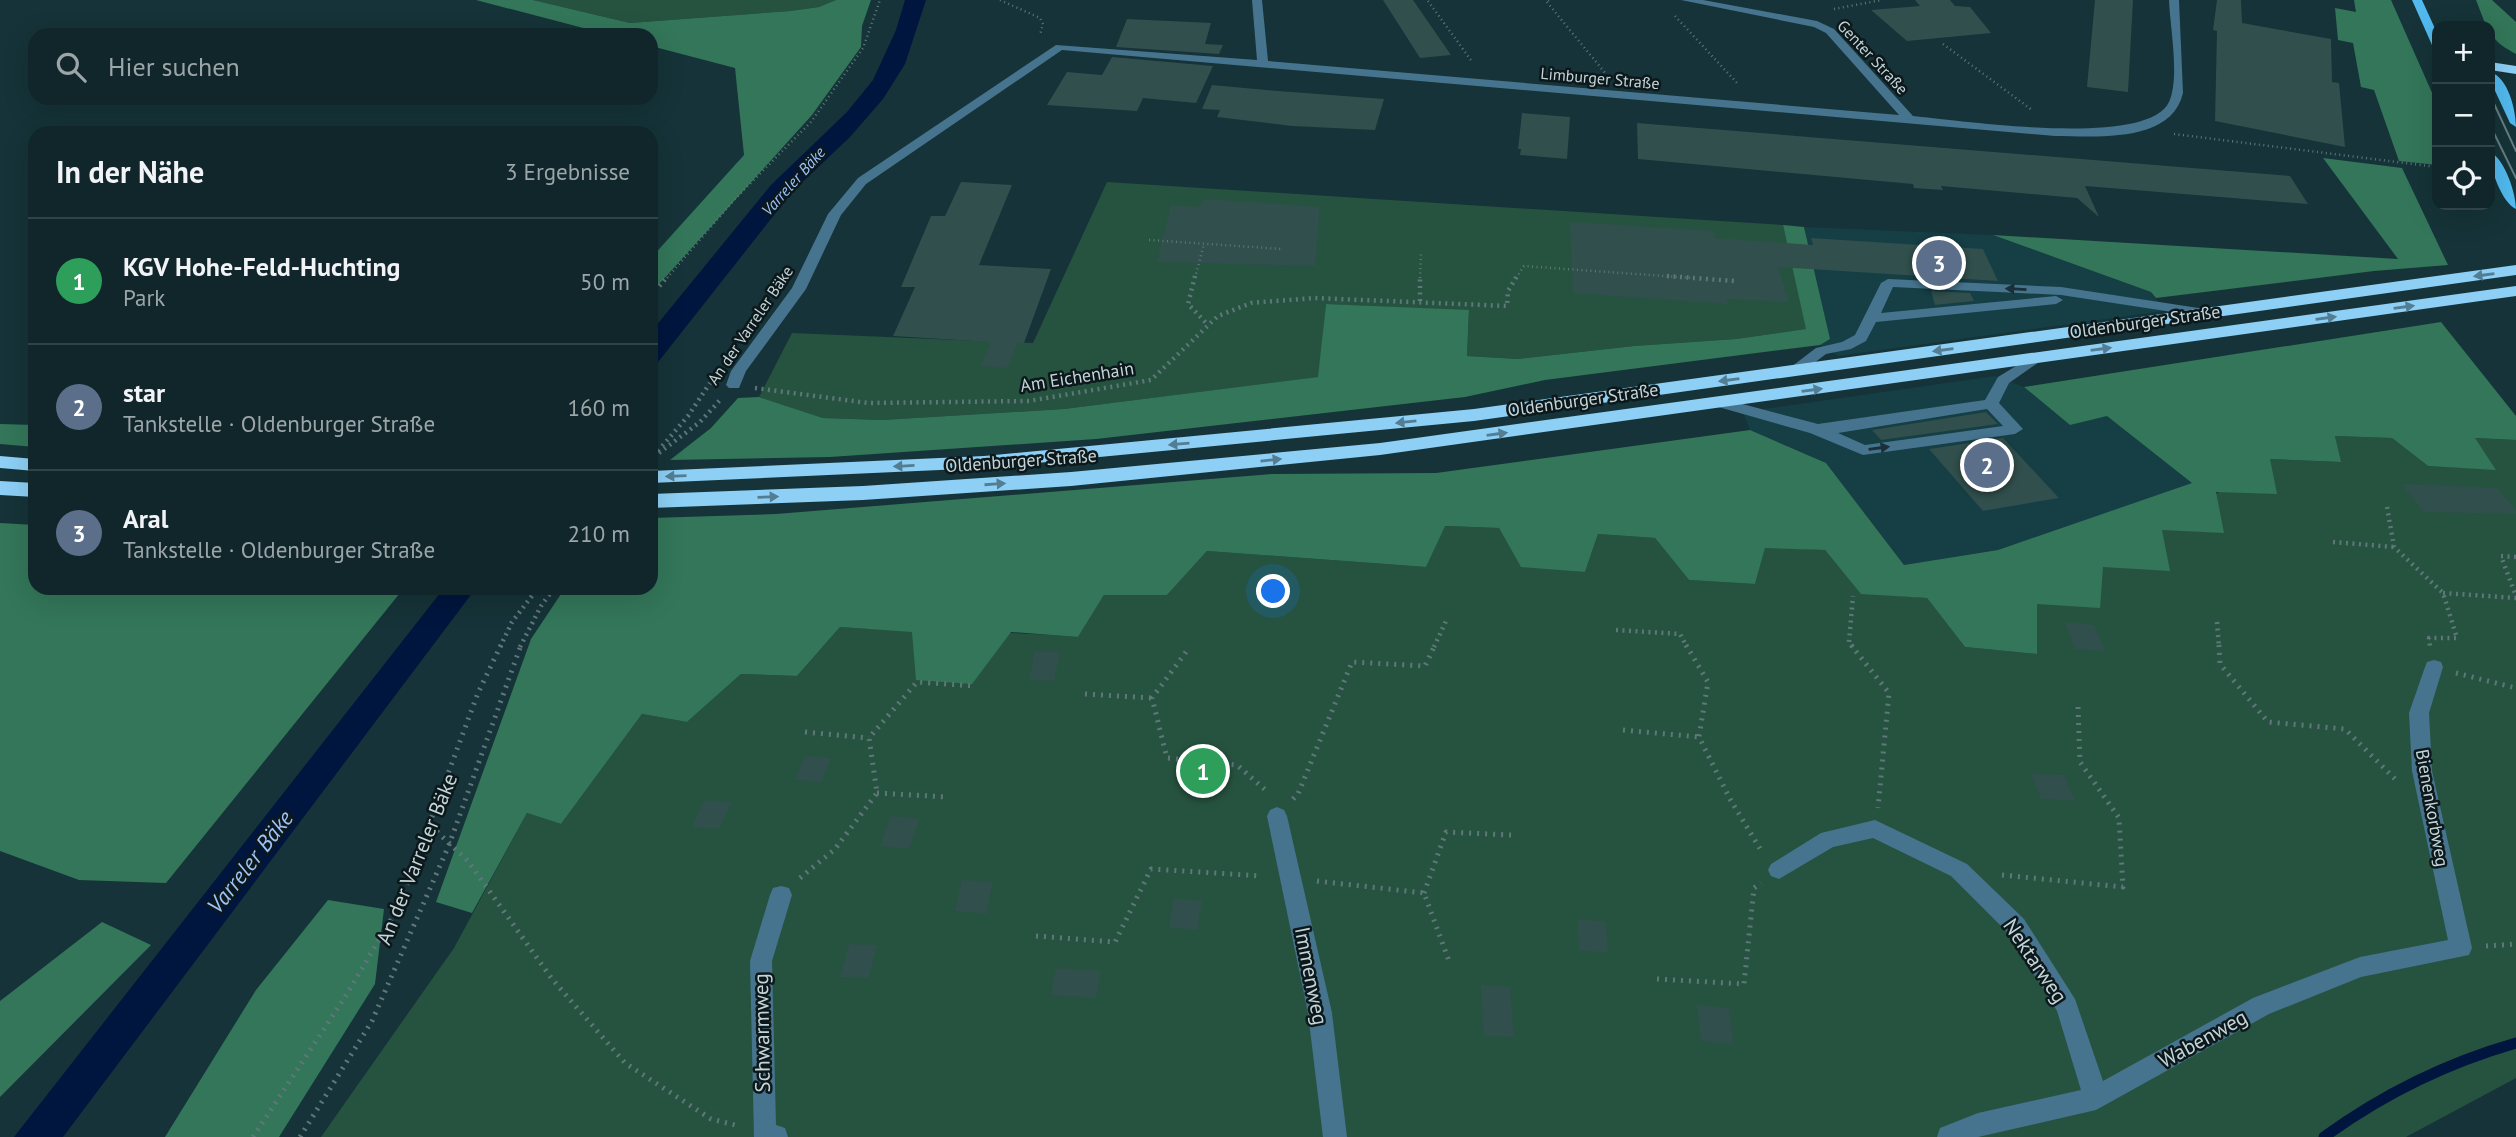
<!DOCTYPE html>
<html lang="de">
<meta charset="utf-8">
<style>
body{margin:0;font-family:"PT Sans",sans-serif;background:#192e32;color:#f1f3f6}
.controls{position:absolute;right:21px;top:21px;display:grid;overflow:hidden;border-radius:14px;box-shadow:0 7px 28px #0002}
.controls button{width:63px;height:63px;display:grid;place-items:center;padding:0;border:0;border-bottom:2px solid #304347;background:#10262a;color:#f1f3f6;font:35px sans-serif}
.you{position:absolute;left:1274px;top:592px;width:24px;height:24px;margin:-18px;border:5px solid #fff;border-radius:50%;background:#1a73e8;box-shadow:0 0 0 10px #1a73e833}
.badge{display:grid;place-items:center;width:46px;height:46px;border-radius:50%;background:#d9b334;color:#fff;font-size:23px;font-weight:700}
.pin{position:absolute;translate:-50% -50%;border:4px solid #fff;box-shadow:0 2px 7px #0006}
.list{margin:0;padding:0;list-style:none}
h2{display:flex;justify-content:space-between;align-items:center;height:91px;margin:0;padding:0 28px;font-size:30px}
h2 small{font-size:23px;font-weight:400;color:#9ca5a8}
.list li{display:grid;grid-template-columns:46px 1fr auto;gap:21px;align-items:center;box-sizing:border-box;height:126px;padding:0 28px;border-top:2px solid #304347}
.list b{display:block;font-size:26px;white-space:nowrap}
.list p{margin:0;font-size:23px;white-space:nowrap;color:#9ca5a8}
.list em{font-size:23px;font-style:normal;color:#9ca5a8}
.icon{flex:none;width:38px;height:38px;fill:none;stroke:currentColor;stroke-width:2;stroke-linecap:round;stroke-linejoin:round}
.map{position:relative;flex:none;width:2516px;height:1137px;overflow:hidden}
.search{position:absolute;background:#10262a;box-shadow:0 7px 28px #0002;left:28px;top:28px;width:630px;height:77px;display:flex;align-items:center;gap:18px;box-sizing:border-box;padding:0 24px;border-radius:21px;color:#9ca5a8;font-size:26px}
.panel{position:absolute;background:#10262a;box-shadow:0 7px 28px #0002;left:28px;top:126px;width:630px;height:469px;border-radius:21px}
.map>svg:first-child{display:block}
.built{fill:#153e45}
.green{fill:#26533f}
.forest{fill:#337659}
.water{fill:#00163e}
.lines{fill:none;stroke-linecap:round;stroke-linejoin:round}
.stream{stroke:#00163e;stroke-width:11}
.building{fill:#314f4c}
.path-far2{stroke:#5f777b;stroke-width:2.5;stroke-dasharray:1 3.5;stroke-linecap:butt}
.path-far1{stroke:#5f777b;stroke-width:4.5;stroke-dasharray:2 4.5;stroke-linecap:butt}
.path{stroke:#5f777b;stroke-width:5;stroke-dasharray:2 6;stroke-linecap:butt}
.minor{fill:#46748e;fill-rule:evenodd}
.major{fill:#52b9ee;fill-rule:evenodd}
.highway{fill:#8dcff5;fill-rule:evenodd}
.tram{stroke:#657d81;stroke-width:2}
.oneway{fill:#537d93}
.oneway2{fill:#1a2f38}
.labels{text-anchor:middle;stroke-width:5;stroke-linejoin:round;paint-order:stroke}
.far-street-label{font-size:16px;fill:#c4d5d8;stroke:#0c181b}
.far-water-label{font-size:16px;font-style:italic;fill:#9dc3fb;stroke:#0c181b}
.street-label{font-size:18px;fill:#c4d5d8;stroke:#0c181b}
.near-street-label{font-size:21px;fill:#c4d5d8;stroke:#0c181b}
.near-water-label{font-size:23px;font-style:italic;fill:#9dc3fb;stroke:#0c181b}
</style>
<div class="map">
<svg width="2516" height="1137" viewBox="0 0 2516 1137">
<rect width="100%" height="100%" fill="#153338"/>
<path class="built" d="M1804,227L1993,235L2151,292L2165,311L1838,356L1820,345L1829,338Z
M1995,376L2024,387L2070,425L2107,415L2193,483L1998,550L1904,565L1826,463L1750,430L1743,412Z"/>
<path class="green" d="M533,0H836L819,7L790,11L630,23Z
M1107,182L1783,225L1807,329L1736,339L1634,346L1518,359L1467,356L1469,311L1326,304L1319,377L1064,409L882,420L823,418L759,397L792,333L1033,343Z
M2335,436L2392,438L2428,466L2495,469L2474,438L2516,440V1078L2406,1137H321L454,948L527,813L561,824L642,714L687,722L741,674L797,676L840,627C919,633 999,630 1078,637L1104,595H1167L1207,551L1426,567L1444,526L1499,528L1521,566L1585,572L1598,534L1655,538L1689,580L1755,584L1765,547L1825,550L1861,593L1927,598L1965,647L2037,654V604L2103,567L2270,459L2340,462Z"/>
<path class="forest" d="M476,0H533L630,23L790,11L819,7L836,0H871L862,26L861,47L812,115L651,293V258L744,155L735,68L651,46V35H610Z
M2354,0H2391L2437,104V165L2399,161L2374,90L2361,87L2353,43L2338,40L2335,8L2356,12Z
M2476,0H2492L2516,22V54C2504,47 2491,41 2490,26H2486Z
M2323,158L2402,168L2448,265L2374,271L2156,298L2151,292L1993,235L2398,259Z
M1783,225L1804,227L1830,339L1820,345L1545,380L1465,397L1096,439L830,457L670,460L711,428L738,398L759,397L823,418L882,420L1064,409L1318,377L1326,304L1469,310L1467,356L1518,359L1634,346L1736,339L1806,329Z
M2441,322L2516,416V440L2475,438L2496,470L2428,466L2392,438L2335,436L2341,462L2270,459L2277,494L2216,492L2224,533L2162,530L2170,571L2103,567L2100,608L2037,604V654L1965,647L1927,598L1861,594L1825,550L1765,548L1755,584L1689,580L1655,538L1598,534L1585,572L1521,567L1499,528L1445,526L1426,567L1207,551L1167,595H1104L1078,637L1011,632L972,684L916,680L912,632L840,627L797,676L741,674L687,722L642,714L561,824L527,813L472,913L436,902L531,639L565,588H651V518L776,514L1272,474L1436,473L1750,430L1826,463L1904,565L1998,550L2192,483L2107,416L2070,425L2024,387Z
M0,424L35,425V447L0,444Z
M0,523L35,525V588H404L166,883L79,880L0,851Z
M328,900L384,909L375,984L279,1137H165L256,990Z
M102,922L151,945L0,1097V1001Z"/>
<path class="water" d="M905,0H926L905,64L883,99L850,137L793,191L651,371V332L771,185L847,112L873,80L896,30Z
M444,588H476L63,1137H14Z"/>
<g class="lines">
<path class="stream" d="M2324,1137C2383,1094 2446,1063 2516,1043"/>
</g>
<path class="building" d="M1383,0H1413L1451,55L1420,58Z
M1915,0H1950L1955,6L1970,7L1991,33L1907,41L1871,10L1920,6Z
M2095,0H2133L2128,92L2087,87Z
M2217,0H2241L2242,23L2331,39L2332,82L2339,83L2345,147L2215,121L2217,31L2213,30Z
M1127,19L1211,23L1205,44L1223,45L1219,54L1116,47Z
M1112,57L1213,66L1196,103L1143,98L1137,111L1047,105L1067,72L1102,75Z
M1212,85L1278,91L1384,99L1375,130L1292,126L1217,117L1220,110L1202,109Z
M1522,113L1570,117L1567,159L1520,155L1521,149H1518Z
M1637,123L2290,176L2308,204L2085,186L2099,217L2077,198L1941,186L1943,190L1914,188L1913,184L1638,159Z
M961,182L1012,185L979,265L1051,269L1024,343H1018L1008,368L981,366L991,342L893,336L915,287H901L931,216H945Z
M1203,199L1320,207L1315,266L1157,262L1171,205L1200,207Z
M1570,222L1714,231L1715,238L1813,245L1811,238L1983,249L1998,281L1778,267L1789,302L1727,299L1728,304L1573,293Z
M1931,291L1970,293L1974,301L1935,305Z
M1986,412L1998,424L1881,440L1872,430Z
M2003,438L2059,498L1983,511L1929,449Z
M2402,484L2497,488L2516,510V514L2424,512Z
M2065,622L2094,625L2105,651L2075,649Z
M1035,651L1060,652L1054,681L1029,680Z
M805,756L831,758L822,782L795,780Z
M2031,774L2064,775L2075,801L2041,799Z
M704,800L732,802L719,829L692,827Z
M891,816L919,819L909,849L880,846Z
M962,880L993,882L986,914L955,911Z
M1174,898L1202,901L1197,930L1169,928Z
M1578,919L1606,922L1608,953L1579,950Z
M849,944L877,945L869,978L840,977Z
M1056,968L1101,971L1096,998L1051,995Z
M1481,985L1510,987L1514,1037L1484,1036Z
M1697,1005L1729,1008L1733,1044L1701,1041Z"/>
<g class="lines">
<path class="path-far2" d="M1000,0L1040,18L1043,24L1040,35
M1549,0L1546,1L1606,74
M1428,1L1473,63
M1834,9L1882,0
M1675,16L1738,84
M1943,44L2032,110
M2174,134L2437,167
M1149,240L1282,249
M667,278L735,199L811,122L863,48L880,0
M1195,278L1204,244
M1420,278L1421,251
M1516,278L1524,266L1692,278"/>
<path class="path-far1" d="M1195,276L1188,304L1208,325
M1667,276L1734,281
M651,296L668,276
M1420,301V276
M755,388L868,403L1029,401L1151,380L1218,316L1251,303L1314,298L1507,306L1508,291L1517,276
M658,451L688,416L710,383
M659,453L700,422L721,399
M2387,507L2394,547L2443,593L2457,638H2429L2430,646
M2333,542L2394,547
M2516,557L2501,556L2516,596
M2443,593L2516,598
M2217,622L2219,647
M1616,630L1680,634L1687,647
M500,647L512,622L538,588
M520,647L541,606L554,588
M1434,647L1446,621
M1853,647L1849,642L1853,596"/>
<path class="path" d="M1686,645L1708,682L1699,737L1730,799L1762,852
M1851,645L1889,693L1878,808
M2219,645L2220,664L2268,722L2345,729L2397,781
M1186,652L1152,698L1167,758L1237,765L1269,793
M2456,673L2516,688
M1085,694L1152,698
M1623,730L1699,737
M805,732L869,738
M877,793L947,797
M1293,799L1298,794L1352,662L1425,666L1435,645
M431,826L468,861L552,979L625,1063L711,1119L739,1126
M2002,875L2123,887L2119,818L2080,762L2078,707
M800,878L835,849L877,793L869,738L917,682L976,686
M1317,881L1424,893L1449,961
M1424,893L1446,832L1511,835
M1036,936L1115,942L1151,869L1262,876
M2486,946L2516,944
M1657,979L1744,984L1754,888L1761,883
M253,1137L345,997L398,908L478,693L501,645
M300,1137L372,1021L449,845L521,645"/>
<path class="minor" d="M1252,0H1262L1268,61L1899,115L1826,33L1814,27L1681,0H1703L1817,21L1834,29L1913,116C1959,120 2147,149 2169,102C2180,78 2170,27 2169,0H2179L2183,93C2171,144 2096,136 2055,136L1062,50L866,184L841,215L806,289L746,371L739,388H729L726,385L731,371L792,288L828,214L858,178L1056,45L1257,60Z
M1888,279L2061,287L2205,309L2212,313L2205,317L2061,295L1893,287L1881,313L2056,296L2063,300L2056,304L1876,322L1866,341L1851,349L1826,354L1801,373H1791L1788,370L1791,367L1816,348L1842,342L1855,335L1881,283Z
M2034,355L2041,359L2039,362L2009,383L1999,403L2023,429L2015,434L1863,455L1810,433L1715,406L1712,403L1720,398L1818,424L1985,400L1998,377ZM1987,409L2003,426L1865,445L1838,433Z
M2434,660L2441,662L2443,667L2429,713L2432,771L2472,948L2469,955L2361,977L2269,1014L2096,1110L1978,1137H1937L1940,1128L1978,1113L2081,1090L2057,1011L2008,933L1951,876L1873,838L1833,847L1779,879L1771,876L1768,870L1771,864L1821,833L1875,820L1967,864L2024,919L2075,999L2103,1081L2253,998L2360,957L2448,940L2412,771L2409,713L2425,667L2427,662Z
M1277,807L1284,810L1287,816L1332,1013L1347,1137H1323L1308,1013L1267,816L1270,810Z
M781,886L789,888L792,895L772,961L776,1125L785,1128L788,1137H754L750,961L770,895L773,888Z"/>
<path class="major" d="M2412,0H2422L2437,33V48L2432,45Z
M2490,72C2508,77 2516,110 2516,127L2510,123L2490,80Z
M2490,152C2505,159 2516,194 2516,209C2502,203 2489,167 2490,152Z"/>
<path class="highway" d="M2490,62L2516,66V74L2490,70Z
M2516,265V275L1474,421L984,468L651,483V471L984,456L1474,409Z
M2516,286V296L1380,455L1071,486L863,500L651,508V494L863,486L1071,472L1380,443Z
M0,456L35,459V471L0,468Z
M0,481L35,483V497L0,495Z"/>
<path class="tram" d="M2490,95L2516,151
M2490,125L2516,178"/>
</g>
<defs><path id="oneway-solid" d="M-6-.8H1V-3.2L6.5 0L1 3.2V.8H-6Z" transform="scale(1.75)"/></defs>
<g class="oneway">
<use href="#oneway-solid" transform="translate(2484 275) rotate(172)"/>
<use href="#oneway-solid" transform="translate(2404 307) rotate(-8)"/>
<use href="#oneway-solid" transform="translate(2326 318) rotate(-8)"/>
<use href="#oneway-solid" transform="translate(2101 349) rotate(-8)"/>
<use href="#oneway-solid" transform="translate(1943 350) rotate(172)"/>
<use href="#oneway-solid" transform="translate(1729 380) rotate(172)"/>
<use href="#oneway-solid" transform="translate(1812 390) rotate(-8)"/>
<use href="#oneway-solid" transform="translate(1406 422) rotate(174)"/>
<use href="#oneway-solid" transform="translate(1497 434) rotate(-8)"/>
<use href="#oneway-solid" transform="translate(1179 444) rotate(175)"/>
<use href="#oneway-solid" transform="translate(1271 460) rotate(-6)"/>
<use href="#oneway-solid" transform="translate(904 466) rotate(177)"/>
<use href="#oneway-solid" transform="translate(676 476) rotate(178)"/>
<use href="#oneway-solid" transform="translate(995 484) rotate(-4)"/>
<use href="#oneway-solid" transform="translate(768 497) rotate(-2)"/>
</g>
<g class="oneway2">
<use href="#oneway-solid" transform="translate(2016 289) rotate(-177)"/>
<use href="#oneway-solid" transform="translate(1879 448) rotate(-8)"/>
</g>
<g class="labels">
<g class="far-street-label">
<text transform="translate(1873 57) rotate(47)" y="6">Genter Straße</text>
<text transform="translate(1600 78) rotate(5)" y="6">Limburger Straße</text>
<text transform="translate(750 325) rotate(-56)" y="6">An der Varreler Bäke</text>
</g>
<g class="far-water-label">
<text transform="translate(793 181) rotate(-48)" y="6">Varreler Bäke</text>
</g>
<g class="street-label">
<text transform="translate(2145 322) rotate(-8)" y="6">Oldenburger Straße</text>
<text transform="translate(1077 377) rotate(-9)" y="6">Am Eichenhain</text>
<text transform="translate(1583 400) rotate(-8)" y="6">Oldenburger Straße</text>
<text transform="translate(1021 461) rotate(-4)" y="6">Oldenburger Straße</text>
<text transform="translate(2432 808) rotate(80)" y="6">Bienenkorbweg</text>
</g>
<g class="near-street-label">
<text transform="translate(417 859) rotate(-68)" y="7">An der Varreler Bäke</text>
<text transform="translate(2035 961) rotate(56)" y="7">Nektarweg</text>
<text transform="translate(1311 976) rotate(79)" y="7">Immenweg</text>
<text transform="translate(762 1033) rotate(-91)" y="7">Schwarmweg</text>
<text transform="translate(2203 1039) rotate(-29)" y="7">Wabenweg</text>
</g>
<g class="near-water-label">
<text transform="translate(250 862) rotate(-52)" y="8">Varreler Bäke</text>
</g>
</g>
</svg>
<div class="controls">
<button>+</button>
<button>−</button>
<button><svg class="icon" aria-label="locate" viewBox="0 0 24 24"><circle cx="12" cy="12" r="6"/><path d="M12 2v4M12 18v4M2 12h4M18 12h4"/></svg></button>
</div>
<div class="you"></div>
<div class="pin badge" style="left:1203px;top:771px;background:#2e9e5b">1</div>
<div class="pin badge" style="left:1987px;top:465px;background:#5c6f8a">2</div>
<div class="pin badge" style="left:1939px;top:263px;background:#5c6f8a">3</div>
<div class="search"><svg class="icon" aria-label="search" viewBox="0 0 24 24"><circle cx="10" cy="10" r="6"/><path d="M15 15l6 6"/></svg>Hier suchen</div>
<section class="panel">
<h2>In der Nähe<small>3 Ergebnisse</small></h2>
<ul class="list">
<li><span class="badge" style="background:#2e9e5b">1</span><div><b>KGV Hohe-Feld-Huchting</b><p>Park</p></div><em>50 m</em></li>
<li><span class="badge" style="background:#5c6f8a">2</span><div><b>star</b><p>Tankstelle · Oldenburger Straße</p></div><em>160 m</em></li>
<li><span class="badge" style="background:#5c6f8a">3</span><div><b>Aral</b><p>Tankstelle · Oldenburger Straße</p></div><em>210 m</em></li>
</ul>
</section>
</div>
